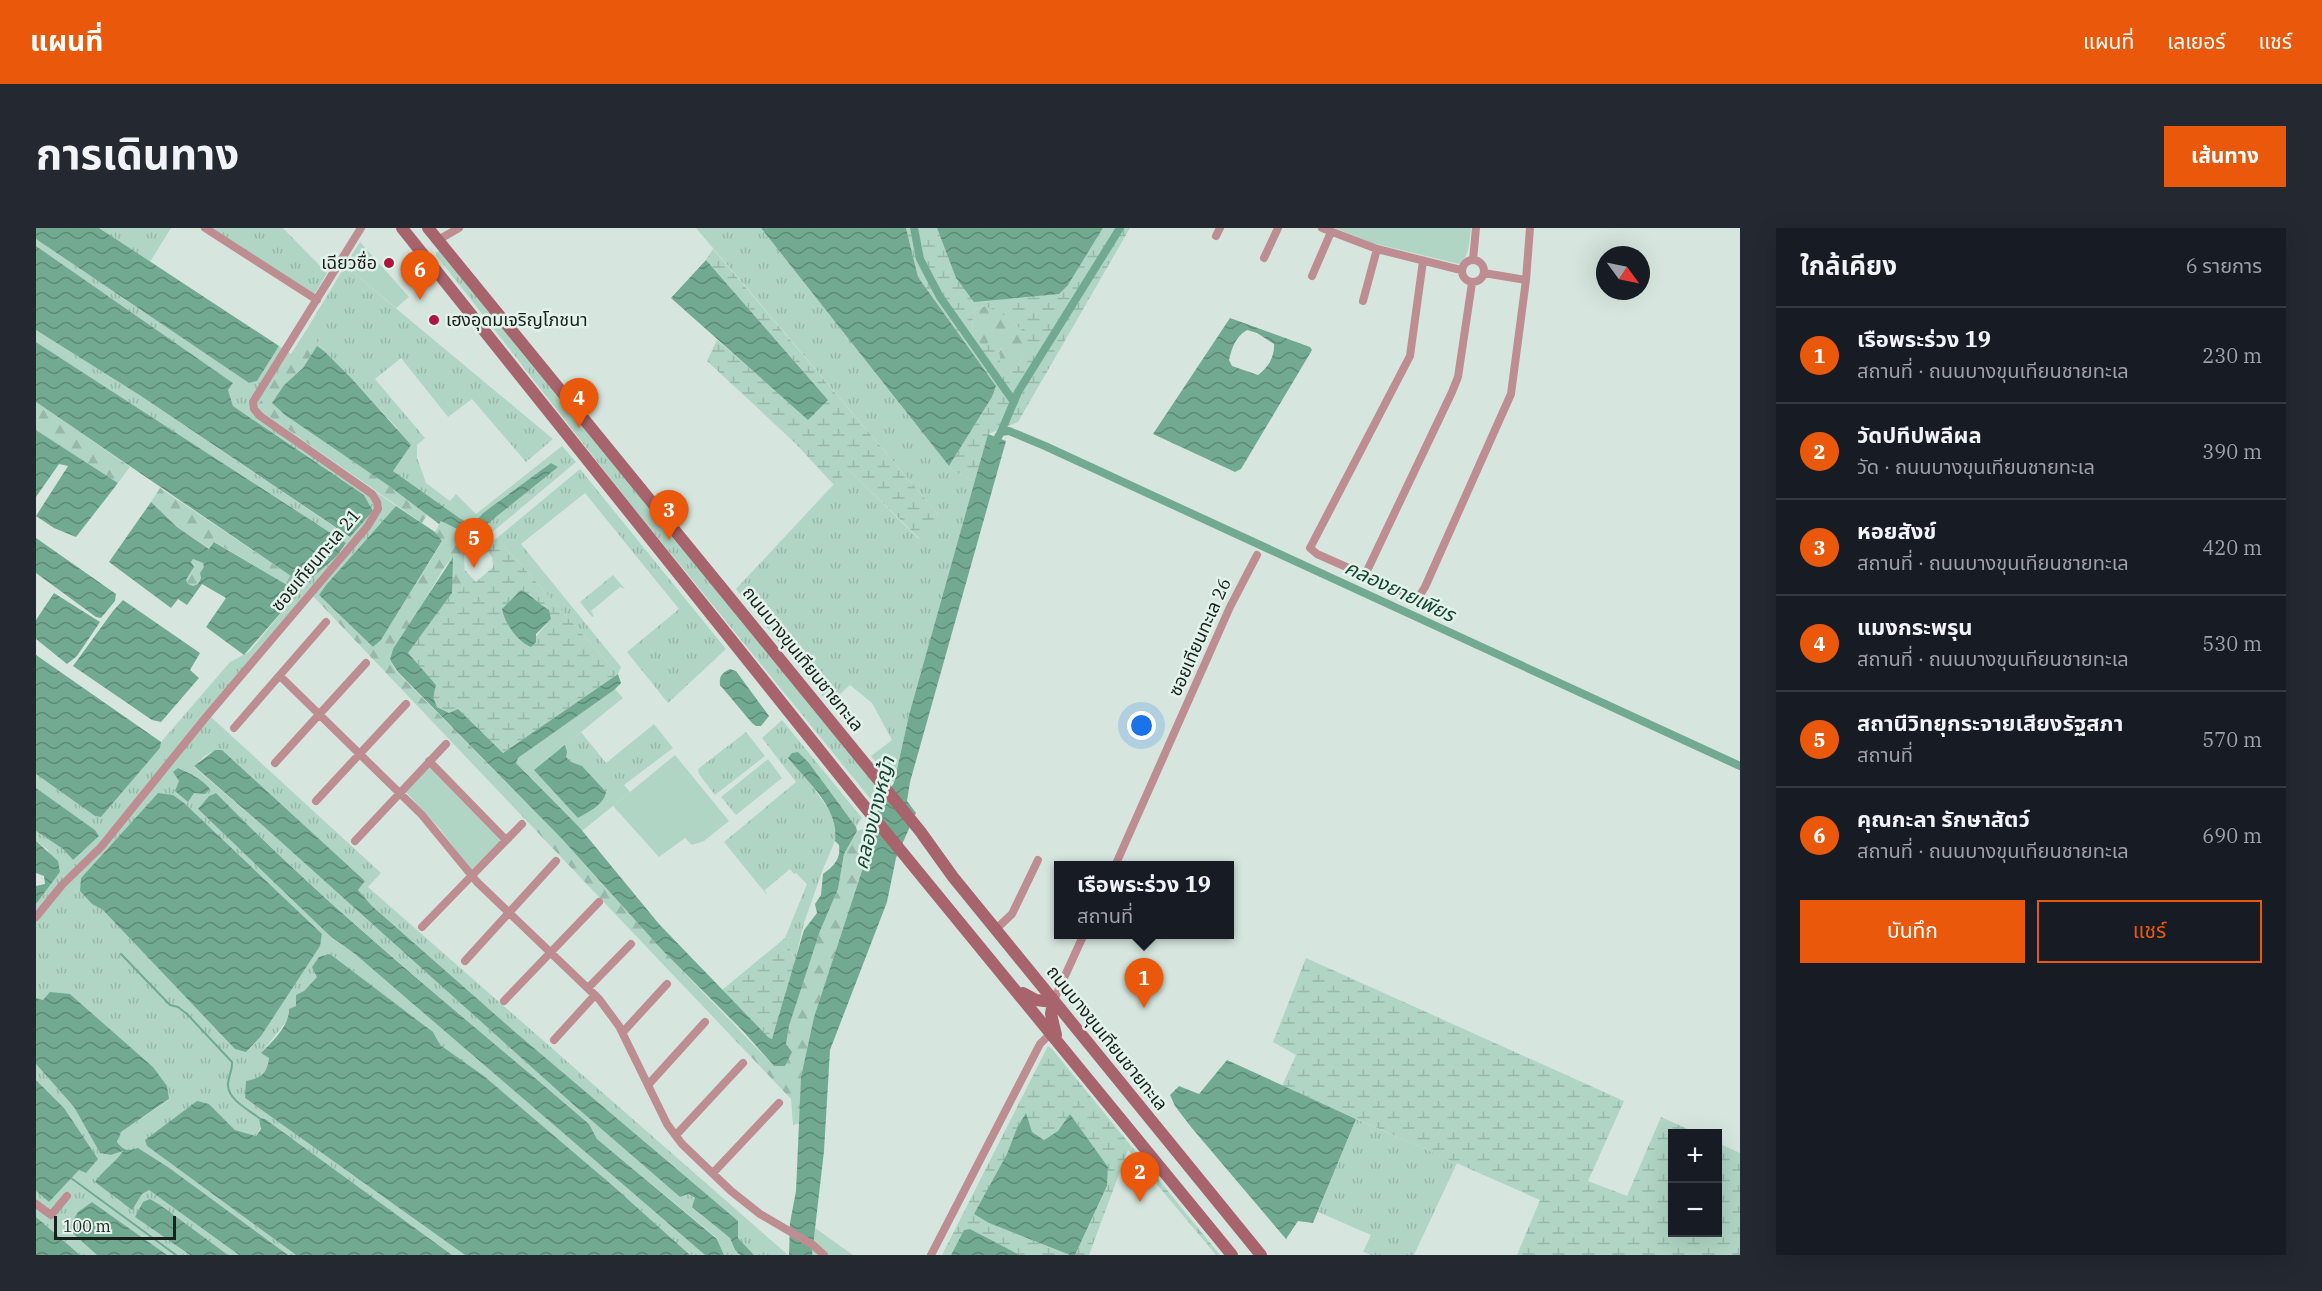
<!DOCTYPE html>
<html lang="th">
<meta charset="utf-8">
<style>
body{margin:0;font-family:"IBM Plex Serif","Noto Sans Thai",serif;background:#242831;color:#f1f3f6}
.controls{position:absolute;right:18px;bottom:18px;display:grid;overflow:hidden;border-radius:0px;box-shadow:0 6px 24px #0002}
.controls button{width:54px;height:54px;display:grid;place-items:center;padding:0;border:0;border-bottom:2px solid #363941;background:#171b24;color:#f1f3f6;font:30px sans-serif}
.compass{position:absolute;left:1560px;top:18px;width:54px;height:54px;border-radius:50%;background:#171b24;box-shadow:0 6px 24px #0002;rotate:123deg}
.scale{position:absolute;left:18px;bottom:15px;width:122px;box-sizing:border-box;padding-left:6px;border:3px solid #1a201d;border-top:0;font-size:16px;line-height:21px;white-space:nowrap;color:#1a201d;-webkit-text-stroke:4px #e3f3eb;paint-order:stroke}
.you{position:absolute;left:1106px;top:498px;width:21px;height:21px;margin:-15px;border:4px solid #fff;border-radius:50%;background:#1a73e8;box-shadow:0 0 0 9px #1a73e833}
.badge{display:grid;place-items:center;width:39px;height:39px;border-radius:50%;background:#ea580c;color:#fff;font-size:20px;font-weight:700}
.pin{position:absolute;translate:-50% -50px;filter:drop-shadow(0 2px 3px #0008)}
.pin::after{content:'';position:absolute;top:32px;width:21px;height:18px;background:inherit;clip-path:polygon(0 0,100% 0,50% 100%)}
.popup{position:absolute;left:1018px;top:633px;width:180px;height:78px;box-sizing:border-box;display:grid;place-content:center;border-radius:0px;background:#171b24;filter:drop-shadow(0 2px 4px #0005);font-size:20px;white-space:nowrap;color:#9ea1a6}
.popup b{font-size:22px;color:#f1f3f6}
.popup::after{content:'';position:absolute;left:50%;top:100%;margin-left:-12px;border:12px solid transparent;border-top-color:#171b24}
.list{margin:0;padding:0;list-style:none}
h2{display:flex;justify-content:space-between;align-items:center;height:78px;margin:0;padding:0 24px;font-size:26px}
h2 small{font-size:20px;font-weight:400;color:#9ea1a6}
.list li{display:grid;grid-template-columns:39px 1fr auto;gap:18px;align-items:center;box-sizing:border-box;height:96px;padding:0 24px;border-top:2px solid #363941}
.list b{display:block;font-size:22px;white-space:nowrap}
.list p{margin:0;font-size:20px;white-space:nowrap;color:#9ea1a6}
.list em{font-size:20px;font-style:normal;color:#9ea1a6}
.actions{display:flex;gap:12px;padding:18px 24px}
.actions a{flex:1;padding:14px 0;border:2px solid #ea580c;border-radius:0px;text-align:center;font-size:21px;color:#ea580c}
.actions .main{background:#ea580c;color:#fff}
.map{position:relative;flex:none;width:1704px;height:1027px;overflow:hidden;border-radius:0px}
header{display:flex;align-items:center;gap:36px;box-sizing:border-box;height:84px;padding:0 30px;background:#ea580c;color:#fff}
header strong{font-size:28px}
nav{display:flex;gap:33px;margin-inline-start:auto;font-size:21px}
.intro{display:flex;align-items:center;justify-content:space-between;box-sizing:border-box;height:144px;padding:0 36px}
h1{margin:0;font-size:42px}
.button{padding:15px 27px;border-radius:0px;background:#ea580c;color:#fff;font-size:21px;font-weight:700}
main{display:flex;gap:36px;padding:0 36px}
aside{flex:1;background:#171b24;border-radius:0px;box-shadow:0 6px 24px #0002}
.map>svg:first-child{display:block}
.grass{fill:url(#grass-tufts);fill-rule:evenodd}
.forest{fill:url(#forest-firs)}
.wetland{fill:url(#wetland-marsh);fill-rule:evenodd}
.garden{fill:#b0d5c4}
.water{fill:url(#water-waves);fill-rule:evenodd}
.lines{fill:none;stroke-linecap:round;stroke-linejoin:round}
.stream{stroke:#72aa91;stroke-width:2}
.canal{stroke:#72aa91;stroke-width:8}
.minor{stroke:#bd8d92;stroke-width:8}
.secondary{stroke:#a8646c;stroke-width:12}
.poi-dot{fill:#ab1641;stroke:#e3f3eb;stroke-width:2}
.labels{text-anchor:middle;stroke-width:5;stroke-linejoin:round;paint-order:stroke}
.poi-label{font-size:18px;fill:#1a201d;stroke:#e3f3eb;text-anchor:end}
.street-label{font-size:18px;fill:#1a201d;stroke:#e3f3eb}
.water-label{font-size:20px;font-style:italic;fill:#174533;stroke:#e3f3eb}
</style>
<header>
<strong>แผนที่</strong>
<nav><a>แผนที่</a><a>เลเยอร์</a><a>แชร์</a></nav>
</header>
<div class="intro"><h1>การเดินทาง</h1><a class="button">เส้นทาง</a></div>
<main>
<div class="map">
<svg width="1704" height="1027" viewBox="0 0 1704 1027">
<defs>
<pattern id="grass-tufts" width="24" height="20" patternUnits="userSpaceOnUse" patternTransform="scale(1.5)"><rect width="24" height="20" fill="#b0d5c4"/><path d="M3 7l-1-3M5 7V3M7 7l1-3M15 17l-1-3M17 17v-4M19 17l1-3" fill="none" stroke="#97b7a8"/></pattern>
<pattern id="forest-firs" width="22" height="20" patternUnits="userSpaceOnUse" patternTransform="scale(1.5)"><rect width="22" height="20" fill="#b0d5c4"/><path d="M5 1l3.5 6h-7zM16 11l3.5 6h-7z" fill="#97b7a8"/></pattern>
<pattern id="wetland-marsh" width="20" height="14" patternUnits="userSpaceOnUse" patternTransform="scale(1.5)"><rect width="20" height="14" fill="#b0d5c4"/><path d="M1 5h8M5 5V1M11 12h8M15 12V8" fill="none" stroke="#97b7a8"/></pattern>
<pattern id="water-waves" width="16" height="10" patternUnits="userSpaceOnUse" patternTransform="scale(1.5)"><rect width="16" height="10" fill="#72aa91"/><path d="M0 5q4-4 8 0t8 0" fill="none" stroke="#5d8a76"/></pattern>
</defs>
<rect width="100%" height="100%" fill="#d6e6de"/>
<path class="grass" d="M63,0H135L114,34Z
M175,0H247L291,45L278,67Z
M660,0H725L917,243L939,254L873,487L858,555L835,528L856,512L836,475L814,457L793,476L700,361L812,241L883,311L902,286Z
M0,11L213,155L221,153L243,118L255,126L222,177L224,182L360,278L290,357L283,367H276L175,489L345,645L332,659L752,1027H718L702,1010L479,804L336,678L322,662L329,653L186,522C175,521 165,530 158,539L234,604L540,879L644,969L652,966L659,971L681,999L694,1010L699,1022L704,1027H688L681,1010L561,911L553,896C427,788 296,683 180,565L173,568L162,581L294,708L319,726L669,1027H654L576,957L448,848L403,817L397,804L294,726L281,749L268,763L254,789L226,824L233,830L231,841L209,870L429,1027H416L229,891L220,908L199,902L173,876L111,918L260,1027H252L132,939L102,920C92,923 88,923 81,914L85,904L133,872L117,839L34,766L7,772L0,770V676L24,644L11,621L0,613V603L27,621L37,632L63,608L59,602L0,560V546L59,588L65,589L124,520L125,514L194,434L213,424L268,357L301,328L310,316L0,114V102L105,168L313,309L337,283L328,267L197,178L192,162L197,155L0,18ZM122,565L284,718L268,741L67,682L56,676L45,650Z
M404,23L665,340L848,569L842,580L592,273L400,27V24Z
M309,38L517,211L490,234L436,171L412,189L365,130L339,151L389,210L381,217V230L390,255L414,273L420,266L440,286L526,218L540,234L454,306L440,322L428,327L445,309L440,305L521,239L515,235L447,285L436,297L425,291L357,243L361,200L288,123L271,101Z
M544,241L690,421L632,475L591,424L643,381L549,265L485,316L585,439L582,446L461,310Z
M577,347L589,361L584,359L555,383L558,388L556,389L544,374Z
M746,492L826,590L820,599L773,535L780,564L795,584L801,601L799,613L787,641L768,695L759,733L749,710L771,656L760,645L758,646L754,641L729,662L731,667L688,614L760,554L726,510Z
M618,496L637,520L588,557L594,564L546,603L491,546L545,504L570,535Z
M710,504L729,528L679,567L663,546L662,541Z
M732,531L746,550L700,587L685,569Z
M0,836L38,879L64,925L75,927L87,923C79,935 67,942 60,954L86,975L113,962L203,1027H192L114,971L99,989L154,1027H131L56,974L33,1001L61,1027H44L0,989V963L13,974L43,942L28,880L0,852Z
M1320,891L1421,935L1378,1027H1335L1327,1024L1335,1007L1282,984Z"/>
<path class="forest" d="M949,78C965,83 977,94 989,105V126L977,143L965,138L963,125L966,119H949L936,110L937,83Z
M271,101L288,123L281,119L267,140L248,157L236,175L249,187L353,258L391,287L386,295L224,182L222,177Z
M0,174L94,239L82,255L0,202Z
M124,260L268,357L263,364L179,314L174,321L141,299L115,274Z
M405,293L421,301L436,302L445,309L428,327L429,349L427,363L416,365V330L407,341L354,433L362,445L526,611L627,723L738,838L750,816L753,798L784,703L802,661L808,626L821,603L834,599L838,606L778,789L765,849L764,895L757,897L755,871L276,367H283L337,419L345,412L406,314L399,304Z
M157,331L167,335L169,339L162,356L157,358L152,356L150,352L158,340L155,334Z"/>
<path class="wetland" d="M870,0H901L920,50L1032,57L1067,0H1094L982,194L952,206L939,254L917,243L913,238L956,169L960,158L882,49ZM948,78C965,83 977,94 989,105V126L977,143L965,137L963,125L966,118L954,111L949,119L936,110L937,83Z
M677,21L902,286L884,311L813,242L798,257L759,215L671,133L681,112L772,191L792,172L670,32Z
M461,310L582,446L467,525L422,482L413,485L401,479L372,425L416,365L427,362L429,342L440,354L457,339L456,329L450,320L452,315ZM493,366L515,391L492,418L477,404Z
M749,710L759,733L737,811L732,809L686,762Z
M1270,730L1588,873L1552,953L1591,968L1625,889L1661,905L1636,906V1004H1682V915L1704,925V1027H1481L1504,972L1246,858L1260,827L1237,814Z
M1012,818L1016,821L1184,1027H1180L1092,922L1053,1027H1039L1071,959L1072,939L1034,886L1023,903L1008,912L996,904L981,900L953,995L1034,1027H984L934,1001L928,1002L915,1027H906Z"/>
<path class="garden" d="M1299,0H1435C1433,12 1434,29 1423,36L1336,15Z
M324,14L373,69L360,80L309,38Z
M579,461L587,470L498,542L491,546L480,535L482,530Z
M639,527L693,593L668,613L656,617L649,610L623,629L577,578Z
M394,538L466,613L435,642L404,601L369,563Z
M779,1000L817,1027H776Z"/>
<path class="water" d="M0,0H63L243,118L221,153L213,155L0,11Z
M725,0H870L882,49L960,158L956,169L913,238Z
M901,0H1067L1032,57L1023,66L938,74L920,50Z
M0,18L197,155L192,162L197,178L328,267L337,283L314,309L105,168L0,102Z
M670,32L792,172L772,192L635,70Z
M1194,90L1274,119L1276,122L1205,241L1199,244L1117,206ZM1211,102L1221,105L1238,116C1239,128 1232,140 1222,147L1196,138L1193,132C1196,120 1199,109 1211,102Z
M0,114L310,315L301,328L268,357L0,174Z
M281,118L288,123L316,151L375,217L357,243L425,291L436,297L447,285L515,235L522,239L440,305L436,302L421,301L405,293L403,296L353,258L249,187L236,175L248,157L267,140Z
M0,202L82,255L40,309L18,300L0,288L32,238L23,236L0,269Z
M952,206L970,213L874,554L871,573L880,585L860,630L851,674L794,822L788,923L776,1027H753L754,995L760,963L765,849L778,789L838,606L834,599L848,569L858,555L873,487Z
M115,274L141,299L173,321L178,314L263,364L208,427L170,399L190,370L166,356L151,377L142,371L135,380L73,334ZM157,331L167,335L168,339L164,345L165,350L162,356L157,358L152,356L150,352L158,339L155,334Z
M360,278L399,304L406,313L345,412L337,419L283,367L290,357Z
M0,310L80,366L79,373L65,390L60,389L0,345Z
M417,329L416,365L372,425L400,457L397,469L401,479L413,485L422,481L467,525L582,446L585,455L578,462L482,530L480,535L544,600L623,696L732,809L736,811L768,702L781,685L779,676L785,667L787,646C798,638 805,631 803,617L799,613C804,581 771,553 752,530L756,525L762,524L773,535L820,599L821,603L808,626L802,661L784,703L753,798L750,816L756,824L749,838H738L706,802L627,723L526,611L362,444L354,432L357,421Z
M485,362C496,367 502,376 513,382L515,391L500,406V414L495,419C482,414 469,396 466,381Z
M18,365L64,394L41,428L31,436L0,411V392Z
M87,372L164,425L154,442L163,450L125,494L116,492L37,438L77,383Z
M0,427L125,514L124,520L65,589L59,588L0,546Z
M694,441L700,443L733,488L725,498H720L716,495L684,457C683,448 686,445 694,441Z
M529,517L531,524L530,529L535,534L546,538L570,564C568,577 552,584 542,590L498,542Z
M179,522H186L329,653L322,662L336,678L479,804L702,993V1010L718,1027H704L699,1022L694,1010L656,979L659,970L652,966L644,969L540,879L234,604L158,538Z
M142,540C153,545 166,551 174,561L169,566L158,565L152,574L139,563L143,553L137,544Z
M0,560L59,602L63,608L37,632L27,621L0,603Z
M122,565L137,567L148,575L286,706L284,718L225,808L210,824L199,821L67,682L56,676L44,663L45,650Z
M180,565C296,684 427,788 553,896L561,911L681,1011L688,1027H669L319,726L294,708L162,581L173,568Z
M0,613L22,633L24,644L0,676V658L9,656L8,648L0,645Z
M294,726L397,804L404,817L448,848L576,957L654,1027H429L209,870L210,853C225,850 231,846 233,830L225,825C236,814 254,797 253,781L260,778V767L268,763L281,749L276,739L283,729Z
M14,764L34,766L117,839L131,858L133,871L85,904L81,914C88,923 92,923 102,920L132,939L252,1027H203L113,962L106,966L96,982L59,954C67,942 79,935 87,923L75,927L64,925L38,879L0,836V770L7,772Z
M1191,832L1320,891L1277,995L1262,993L1250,1011L1155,899L1139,878L1134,867L1143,858L1163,866Z
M0,852L28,880L62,931L50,945L43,942L13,974L0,963Z
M161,873L173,876L199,902L220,908L225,901L223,890L229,891L416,1027H260L111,918L109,912Z
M990,885L996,904L1008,912L1022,903L1034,886L1072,939L1071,958L1039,1027H1034L953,995L938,986L971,926L981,900Z
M114,971L124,977L192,1027H154L99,989L107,974Z
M56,974L124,1022L131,1027H61L32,1001L42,984Z
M0,989L44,1027H0Z
M934,1001L984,1027H915L928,1002Z"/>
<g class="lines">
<path class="stream" d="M85,726L134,777L142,779L151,786L196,834C197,843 191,850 192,858C193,872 213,882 223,890
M35,950L140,1027"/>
<path class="canal" d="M878,0L884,31L904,69L978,174
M965,204L982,164L1084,0
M957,218L965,204L973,203L1009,218L1704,538"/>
<path class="minor" d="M169,0L281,72
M1286,0L1341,21L1425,42
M1180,8L1184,0
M402,12L423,0
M1228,30L1242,0
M1426 43a11 11 0 1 1 22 0a11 11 0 1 1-22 0Z
M1437,32L1440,0
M1387,33L1374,128L1274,320L1281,326L1378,369L1384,367L1389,359L1475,166L1490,52L1494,0
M1448,45L1490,52
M1276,48L1295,4
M1327,73L1341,21
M1329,347L1416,164L1422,149L1436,55
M244,448L386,587L441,654L563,771L583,798L631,896L646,916L695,963L724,986L777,1017L788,1027
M198,500L290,394
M393,533L470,612
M239,535L330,435
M280,573L370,476
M319,613L410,516
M1079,638L1194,379L1221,327
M0,689L26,657L65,619L170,489L331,299L342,281L341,274L336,266L224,188L218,181L217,174L325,0
M386,699L486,596
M959,702L976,686L1002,632
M429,733L520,633
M552,760L595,716
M468,773L563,674
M1017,774L1048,706
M587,804L631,756
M518,812L559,767
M612,857L669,794
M640,907L707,835
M677,945L743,875
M0,976L15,987L31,968
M895,1027L1004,816L1016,804"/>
<path class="secondary" d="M366,0L825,574L1196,1027
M392,0L884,603L917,649L1225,1027
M987,765L1000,772L1017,774L1015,786L1020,807"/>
</g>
<g class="poi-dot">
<circle cx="353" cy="35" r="6"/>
<circle cx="398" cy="92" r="6"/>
</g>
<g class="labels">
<g class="poi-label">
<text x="341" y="41">เฉียวซื่อ</text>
<text x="410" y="98" text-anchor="start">เฮงอุดมเจริญโภชนา</text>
</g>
<g class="street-label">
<text transform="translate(280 332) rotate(-50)" y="6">ซอยเทียนทะเล 21</text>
<text transform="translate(1164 409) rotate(-66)" y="6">ซอยเทียนทะเล 26</text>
<text transform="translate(767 431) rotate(51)" y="6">ถนนบางขุนเทียนชายทะเล</text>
<text transform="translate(1071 810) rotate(51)" y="6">ถนนบางขุนเทียนชายทะเล</text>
</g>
<g class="water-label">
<text transform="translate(1364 363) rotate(25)" y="7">คลองยายเพียร</text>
<text transform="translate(838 585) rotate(-76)" y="7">คลองบางหญ้า</text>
</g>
</g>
</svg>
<div class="controls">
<button>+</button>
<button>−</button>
</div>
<svg class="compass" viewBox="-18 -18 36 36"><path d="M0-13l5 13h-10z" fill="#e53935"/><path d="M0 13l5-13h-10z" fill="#9ea1a6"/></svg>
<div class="scale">100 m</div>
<div class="you"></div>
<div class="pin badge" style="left:1108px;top:780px">1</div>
<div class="popup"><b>เรือพระร่วง 19</b>สถานที่</div>
<div class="pin badge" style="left:1104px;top:974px">2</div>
<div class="pin badge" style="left:633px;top:312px">3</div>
<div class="pin badge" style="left:543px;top:200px">4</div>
<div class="pin badge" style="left:438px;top:340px">5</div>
<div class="pin badge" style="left:384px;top:72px">6</div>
</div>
<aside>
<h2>ใกล้เคียง<small>6 รายการ</small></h2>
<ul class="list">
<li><span class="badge">1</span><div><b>เรือพระร่วง 19</b><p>สถานที่ · ถนนบางขุนเทียนชายทะเล</p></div><em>230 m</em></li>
<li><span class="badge">2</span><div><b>วัดปทีปพลีผล</b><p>วัด · ถนนบางขุนเทียนชายทะเล</p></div><em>390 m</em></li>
<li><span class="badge">3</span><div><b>หอยสังข์</b><p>สถานที่ · ถนนบางขุนเทียนชายทะเล</p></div><em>420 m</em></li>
<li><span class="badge">4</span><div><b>แมงกระพรุน</b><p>สถานที่ · ถนนบางขุนเทียนชายทะเล</p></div><em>530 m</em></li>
<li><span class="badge">5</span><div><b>สถานีวิทยุกระจายเสียงรัฐสภา</b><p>สถานที่</p></div><em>570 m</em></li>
<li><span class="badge">6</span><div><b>คุณกะลา รักษาสัตว์</b><p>สถานที่ · ถนนบางขุนเทียนชายทะเล</p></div><em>690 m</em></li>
</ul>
<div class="actions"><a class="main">บันทึก</a><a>แชร์</a></div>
</aside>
</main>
